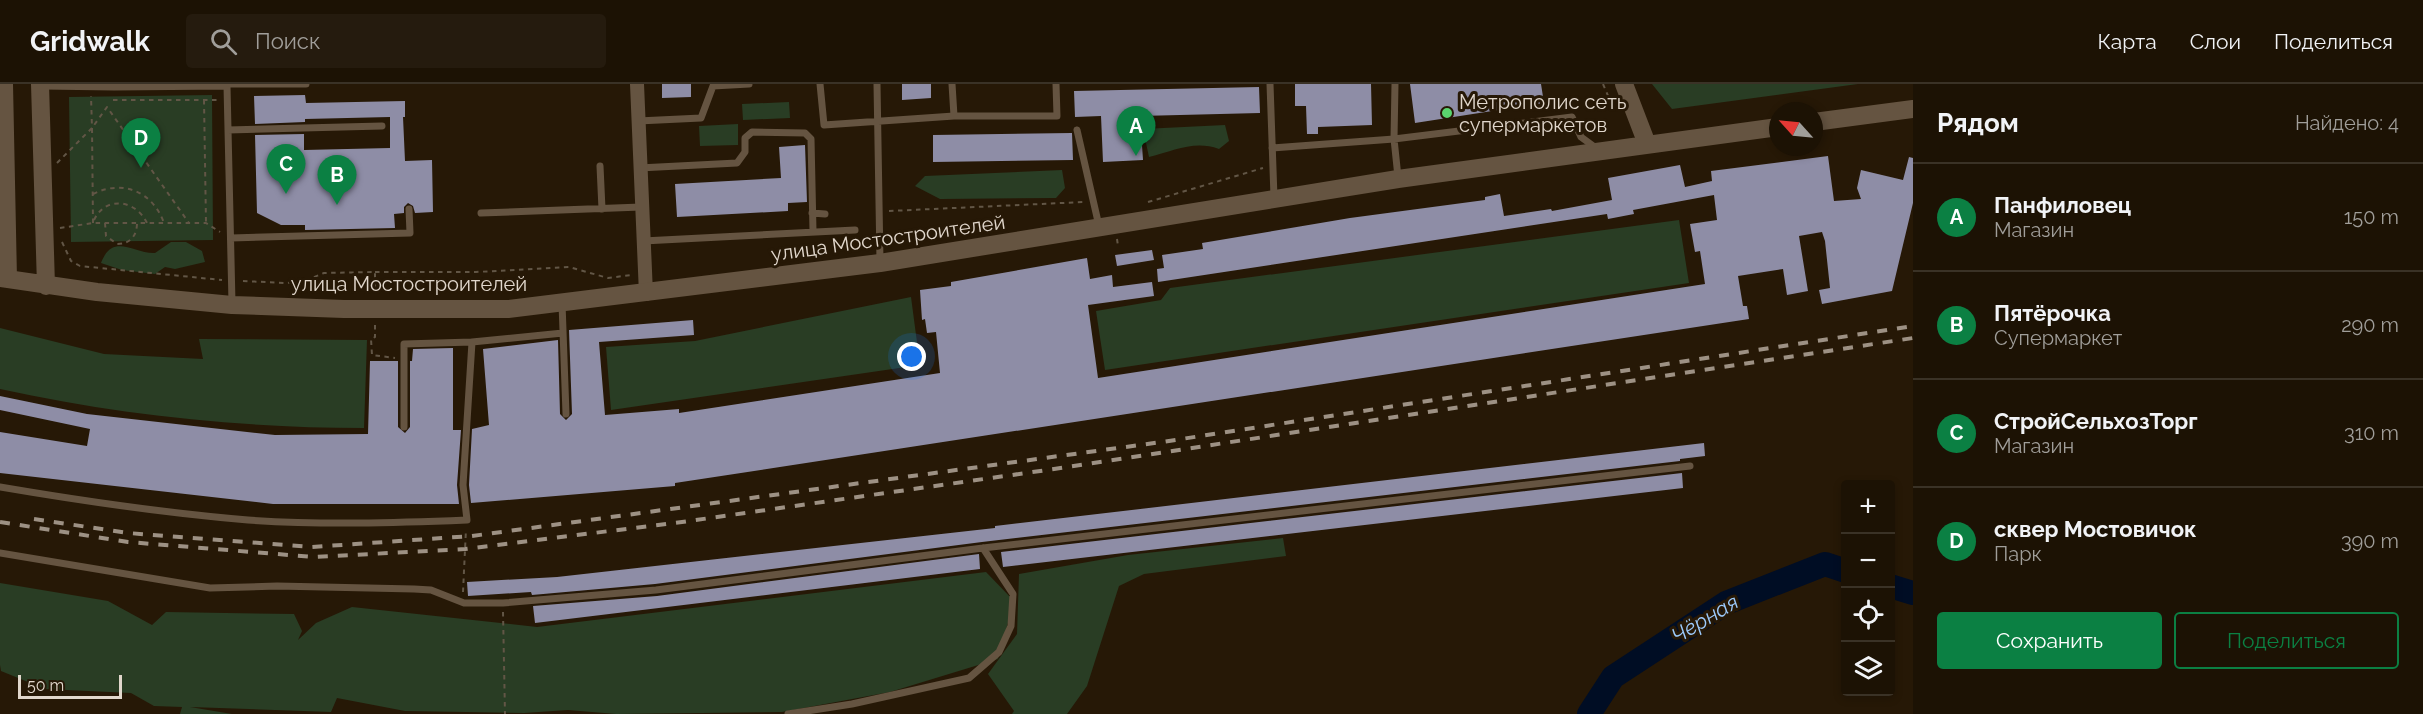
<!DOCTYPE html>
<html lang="ru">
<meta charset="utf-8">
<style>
body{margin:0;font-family:Raleway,sans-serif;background:#251b0e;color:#f1f3f6}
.controls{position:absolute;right:18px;bottom:18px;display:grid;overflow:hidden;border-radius:6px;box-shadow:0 3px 9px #0003}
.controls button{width:54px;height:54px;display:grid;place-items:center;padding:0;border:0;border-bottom:2px solid #3a3226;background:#1c1204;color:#f1f3f6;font:30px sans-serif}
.compass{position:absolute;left:1769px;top:18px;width:54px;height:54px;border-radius:50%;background:#1c1204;box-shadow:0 3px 9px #0003;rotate:297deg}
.scale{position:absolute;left:18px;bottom:15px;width:104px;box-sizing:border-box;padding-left:6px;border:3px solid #e1d7cc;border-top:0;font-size:16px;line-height:21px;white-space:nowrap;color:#e1d7cc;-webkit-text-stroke:4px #261806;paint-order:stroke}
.you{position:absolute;left:912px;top:273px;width:21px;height:21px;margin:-15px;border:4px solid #fff;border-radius:50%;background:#1a73e8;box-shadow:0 0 0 9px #1a73e833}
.badge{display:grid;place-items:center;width:39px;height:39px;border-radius:50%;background:#0b8043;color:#fff;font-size:20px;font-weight:700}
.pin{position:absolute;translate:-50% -50px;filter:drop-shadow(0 2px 3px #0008)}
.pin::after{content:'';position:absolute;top:32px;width:21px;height:18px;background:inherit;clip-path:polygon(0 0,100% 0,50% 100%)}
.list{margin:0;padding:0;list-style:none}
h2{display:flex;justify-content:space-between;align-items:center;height:78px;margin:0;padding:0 24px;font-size:26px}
h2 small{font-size:20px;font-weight:400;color:#a09e9a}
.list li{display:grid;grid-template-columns:39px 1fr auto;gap:18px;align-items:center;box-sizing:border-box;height:108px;padding:0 24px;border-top:2px solid #3a3226}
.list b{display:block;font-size:22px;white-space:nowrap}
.list p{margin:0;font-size:20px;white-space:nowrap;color:#a09e9a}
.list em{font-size:20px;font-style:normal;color:#a09e9a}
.actions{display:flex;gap:12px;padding:18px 24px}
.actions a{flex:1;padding:14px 0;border:2px solid #0b8043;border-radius:6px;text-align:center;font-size:21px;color:#0b8043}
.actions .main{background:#0b8043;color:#fff}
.icon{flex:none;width:33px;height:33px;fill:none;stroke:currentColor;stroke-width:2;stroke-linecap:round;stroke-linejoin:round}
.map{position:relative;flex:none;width:1913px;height:630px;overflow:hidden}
header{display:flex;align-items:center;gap:36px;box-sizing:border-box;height:84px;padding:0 30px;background:#1c1204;border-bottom:2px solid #3a3226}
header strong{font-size:28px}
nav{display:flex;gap:33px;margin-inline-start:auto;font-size:21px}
.search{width:420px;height:54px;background:#251b0e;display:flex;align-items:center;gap:15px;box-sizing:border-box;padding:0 21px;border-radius:6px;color:#a09e9a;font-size:22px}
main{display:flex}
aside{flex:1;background:#1c1204}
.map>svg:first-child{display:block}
.green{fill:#293d24}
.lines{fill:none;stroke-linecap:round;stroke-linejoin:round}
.river{stroke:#000d24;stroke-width:24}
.building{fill:#8e8da6}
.path{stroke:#625646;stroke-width:2;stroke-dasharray:4.5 4.5;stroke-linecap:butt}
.lane{stroke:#655441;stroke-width:7}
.street{stroke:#655441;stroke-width:14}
.secondary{stroke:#655441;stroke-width:18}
.rail{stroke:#9d9184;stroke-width:4;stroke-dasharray:10 10;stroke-linecap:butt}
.poi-dot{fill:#5ad56e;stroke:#261806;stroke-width:2}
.labels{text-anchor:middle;stroke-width:6;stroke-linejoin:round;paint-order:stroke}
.poi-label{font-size:20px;fill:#e1d7cc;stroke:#261806;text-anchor:start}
.street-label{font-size:20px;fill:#e1d7cc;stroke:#261806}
.water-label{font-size:21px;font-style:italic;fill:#9dcbfd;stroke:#261806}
</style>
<header>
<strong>Gridwalk</strong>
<div class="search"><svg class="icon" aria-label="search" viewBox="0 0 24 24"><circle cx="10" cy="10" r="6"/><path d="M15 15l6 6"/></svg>Поиск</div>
<nav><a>Карта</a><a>Слои</a><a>Поделиться</a></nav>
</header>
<main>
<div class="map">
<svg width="1913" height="630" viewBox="0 0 1913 630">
<rect width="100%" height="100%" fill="#261806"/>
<path class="green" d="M1652,0H1858L1672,25Z
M212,11L213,156L71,158L69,13Z
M789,18L790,34L743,36L742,20Z
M738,40V61L700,62L699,42Z
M1225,41L1229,57L1219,65C1194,56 1174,67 1149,73L1143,45Z
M1062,86L1065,104L1056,114L940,115L915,102L925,92Z
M1679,136L1689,199L1105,286L1096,227L1161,216L1170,204Z
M171,158H186L202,167L205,178L175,185L165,183L155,190L122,186L101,179C113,148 133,170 155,169Z
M911,213L920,281L611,326L606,263L695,257Z
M0,244L104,270L203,275L199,255L367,256L364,344C242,344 119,331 0,305Z
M1283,454L1286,472L1144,490L1119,502L1087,602L1067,630H1012L1014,627L988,590L1017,550L1019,490L1128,471Z
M986,488L1014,517L998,575L890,608L782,628L616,630L568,626L524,629L405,627L337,614L331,628L190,623L232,630H180L182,623L154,622L131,609L45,605L1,587L0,581V499L108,517L152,541L166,528L294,530L302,547L298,556L316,539L352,523L537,543Z"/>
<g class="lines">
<path class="river" d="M1890,502L1913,509
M1589,630L1613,593L1726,519L1825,480L1846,487"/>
</g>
<path class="building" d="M662,0H691V13L662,14Z
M902,0H931V14L902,16Z
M1295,0H1371L1372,41L1318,43V50H1307L1306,22H1295Z
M1410,0H1541L1544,19L1415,39Z
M1259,3L1260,29L1140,32L1143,76L1103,78L1101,32L1075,33L1074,7Z
M305,11L306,19L405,17V33H403L405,77L432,76L433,128L415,129L413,122L408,119L404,123V129L394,130L395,144L305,146V141H281L257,129L255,51L304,50V66L390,64V33L305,35V38L255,40L254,12Z
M1072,49L1073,76L933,78V51Z
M805,61L807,118L788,119V127L677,133L675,100L781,94L779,63Z
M1828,72L1834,117L1861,115L1857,104L1861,86L1903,96L1909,73L1913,74V119L1892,207L1822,220L1819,206L1830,204L1825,157L1822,148L1799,152L1808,207L1787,211L1783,185L1738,192L1743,222H1747L1749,235L675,399V402L471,419L469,401L472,345L489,341L483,265L558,256L560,330L566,336L572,330L569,246L693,236L694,251L599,258L605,331L679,325V329L940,289L936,248L927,249L925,235L922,236L920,206L951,202V198L1087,174L1090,195L1112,191L1113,203L1152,198L1154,212L1088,221L1098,294L1705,200L1700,167L1695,168L1690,140L1717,136L1714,111L1633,126L1634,130L1608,135L1607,130L1158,198L1157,185L1164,184L1162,171L1203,165L1202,159L1350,134L1485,116V113L1500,110L1504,132L1551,125L1552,127L1612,116L1608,94L1680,81L1685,103L1712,97L1711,87Z
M1152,166L1154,176L1117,182L1115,171Z
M453,264V346H461L457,401L459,420H273L0,389V348L87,362L90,345L0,326V312L87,330L275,351L368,350L370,277H398V343L405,349L410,343V277H412L413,265Z
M1704,359L1705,372L1680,375V377L982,458L655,500L532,511L531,508L468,512L467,498L557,493L995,444V442Z
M1682,389L1683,404L1003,483L1001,468Z
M979,470L980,485L535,539L533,522L657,512Z"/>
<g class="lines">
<path class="path" d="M1603,0L1609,14L1613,12
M113,16H218
M204,16L206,139
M57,79L92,44L91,12
M93,110C123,95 153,108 164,139
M1148,118L1263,84
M889,127L1084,118
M94,136C106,111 136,116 147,139
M93,139L92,44L107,23L189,139
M105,139L106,152L117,160C130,160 137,152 137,139
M60,144L93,139H206L220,148
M1117,155L1118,162
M62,158L71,177L80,182L222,196
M375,188H476L569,183L608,194L631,191
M243,197L285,199L302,198L324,189L375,188V203
M375,241V253L371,255L372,271L395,274
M463,508L466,445
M503,528L505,630"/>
<path class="lane" d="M227,0H306
M820,0L824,41L954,32L952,0
M877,0L880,177
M1270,0L1274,113
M1395,0L1394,55L1398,93
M42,2L114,3V0
M114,3L227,2L232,219
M954,32H1057L1056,0
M638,37L701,34L713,2L749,0
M228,46L382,42
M1077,46L1099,142
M1272,64L1394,55L1572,33L1581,53L1596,64
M600,82L602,125
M639,84L737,79L745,68V54L752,48L805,49L811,55L813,147
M481,129L641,123
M812,129L825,130
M231,154L410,149L409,125
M643,157L855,146
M562,219L566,330
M404,343V260L472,258
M0,403C82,417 165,429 248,436C321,441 394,439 467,436L463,401L472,258L563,249
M0,469L210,504L277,502L414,505L431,506L464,519H503L656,506L983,464L1690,382
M788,630L852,620L969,594L999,568L1011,542L1013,510L983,464"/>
<path class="street" d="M637,0L646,210"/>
<path class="secondary" d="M4,0L8,195
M40,0L46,202
M1624,0L1647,60
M1814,38L1913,25
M0,194L97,208L232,221L344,225H508L880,179L1398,95L1778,43"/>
<path class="rail" d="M34,435L128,449L312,463L472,452L1162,358L1913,242
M0,438L128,458L314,473L465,465L682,438L1054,385L1913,254"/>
</g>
<circle class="poi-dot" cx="1447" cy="29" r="6"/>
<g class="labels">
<g class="poi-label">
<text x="1459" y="25">Метрополис cеть<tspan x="1459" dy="23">супермаркетов</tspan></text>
</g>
<g class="street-label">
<text transform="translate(888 154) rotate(-8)" y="7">улица Мостостроителей</text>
<text x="409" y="207">улица Мостостроителей</text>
</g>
<g class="water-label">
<text transform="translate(1705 535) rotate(-31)" y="7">Чёрная</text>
</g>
</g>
</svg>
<div class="controls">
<button>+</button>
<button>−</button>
<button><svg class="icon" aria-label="locate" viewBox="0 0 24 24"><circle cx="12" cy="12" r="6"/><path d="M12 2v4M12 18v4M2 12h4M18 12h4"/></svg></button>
<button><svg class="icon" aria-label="layers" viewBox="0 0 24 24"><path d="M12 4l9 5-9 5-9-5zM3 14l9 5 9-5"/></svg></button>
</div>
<svg class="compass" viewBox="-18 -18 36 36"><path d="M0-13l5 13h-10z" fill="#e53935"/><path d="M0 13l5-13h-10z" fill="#a09e9a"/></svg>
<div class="scale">50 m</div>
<div class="you"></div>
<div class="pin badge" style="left:1136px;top:72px">A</div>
<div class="pin badge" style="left:337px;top:121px">B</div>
<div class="pin badge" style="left:286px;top:110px">C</div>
<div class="pin badge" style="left:141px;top:84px">D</div>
</div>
<aside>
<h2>Рядом<small>Найдено: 4</small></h2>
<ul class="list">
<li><span class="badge">A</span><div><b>Панфиловец</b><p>Магазин</p></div><em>150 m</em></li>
<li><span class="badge">B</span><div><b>Пятёрочка</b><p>Супермаркет</p></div><em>290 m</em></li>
<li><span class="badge">C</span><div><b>СтройСельхозТорг</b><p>Магазин</p></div><em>310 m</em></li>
<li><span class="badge">D</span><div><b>сквер Мостовичок</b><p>Парк</p></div><em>390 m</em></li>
</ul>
<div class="actions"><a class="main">Сохранить</a><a>Поделиться</a></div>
</aside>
</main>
